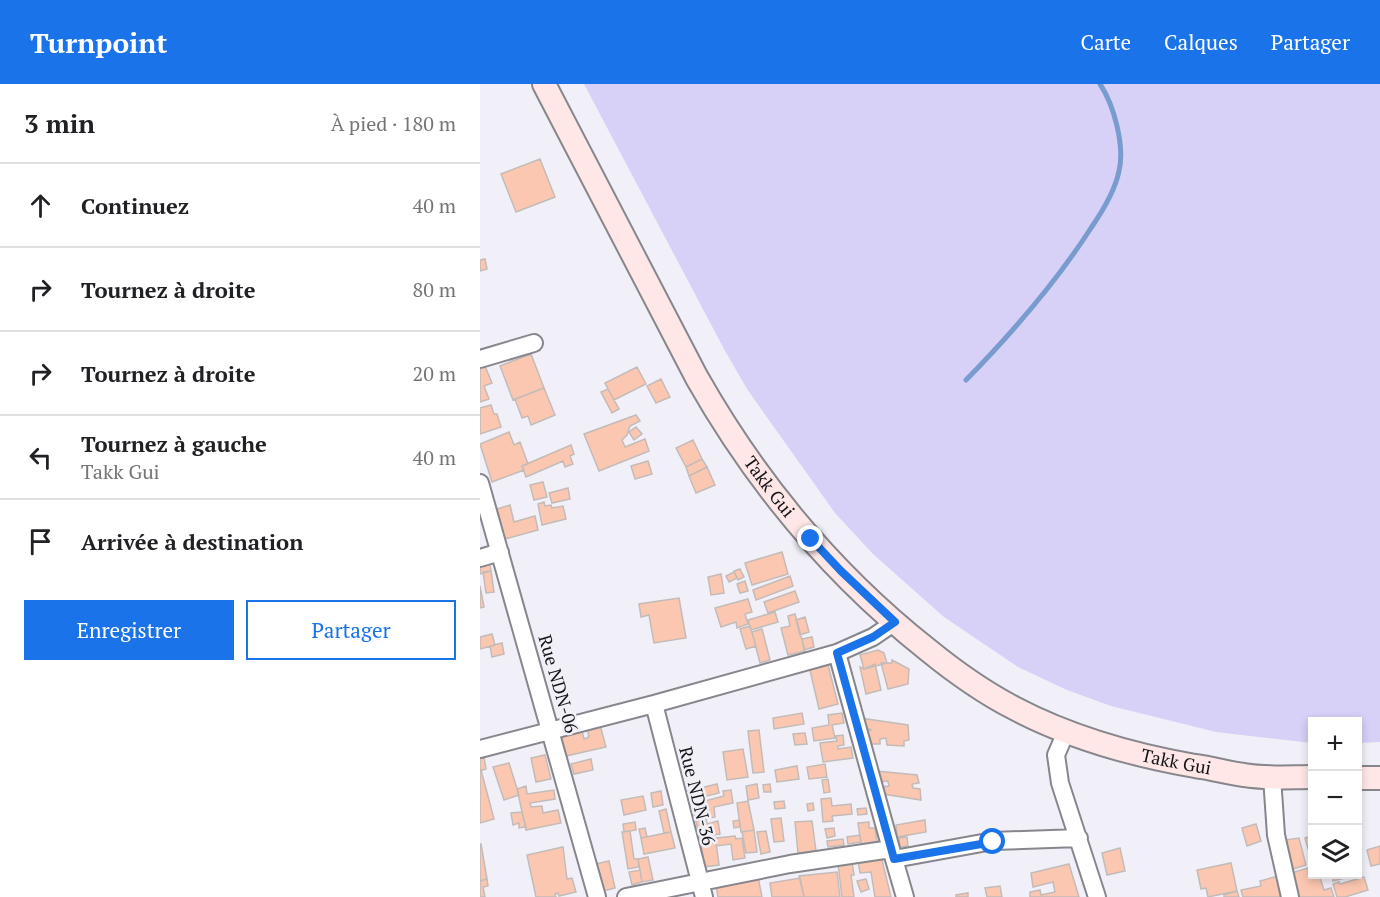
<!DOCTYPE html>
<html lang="fr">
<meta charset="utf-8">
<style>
body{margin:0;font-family:"PT Serif",serif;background:#f6f6f6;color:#202124}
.controls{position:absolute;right:18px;bottom:18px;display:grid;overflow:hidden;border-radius:0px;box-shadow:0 3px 9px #0003}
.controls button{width:54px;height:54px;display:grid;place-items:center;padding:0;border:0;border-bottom:2px solid #e0e0e0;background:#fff;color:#202124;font:30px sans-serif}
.stop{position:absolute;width:18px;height:18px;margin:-14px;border:4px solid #1a73e8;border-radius:50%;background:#fff}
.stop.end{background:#1a73e8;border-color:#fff;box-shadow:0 2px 6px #0008}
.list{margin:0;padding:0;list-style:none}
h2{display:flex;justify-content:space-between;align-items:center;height:78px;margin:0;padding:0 24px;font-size:26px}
h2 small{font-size:20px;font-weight:400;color:#757577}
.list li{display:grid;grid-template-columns:39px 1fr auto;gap:18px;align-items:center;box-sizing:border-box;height:84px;padding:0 24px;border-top:2px solid #e0e0e0}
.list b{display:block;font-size:22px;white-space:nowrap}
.list p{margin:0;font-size:20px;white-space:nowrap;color:#757577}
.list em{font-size:20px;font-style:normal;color:#757577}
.actions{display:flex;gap:12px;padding:18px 24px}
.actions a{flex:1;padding:14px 0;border:2px solid #1a73e8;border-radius:0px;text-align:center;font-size:21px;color:#1a73e8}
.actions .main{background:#1a73e8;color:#fff}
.icon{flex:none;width:33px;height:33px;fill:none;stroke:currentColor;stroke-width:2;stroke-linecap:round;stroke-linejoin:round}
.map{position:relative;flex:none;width:900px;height:813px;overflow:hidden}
header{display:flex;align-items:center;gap:36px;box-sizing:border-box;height:84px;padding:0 30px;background:#1a73e8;color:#fff}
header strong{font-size:28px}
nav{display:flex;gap:33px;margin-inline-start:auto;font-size:21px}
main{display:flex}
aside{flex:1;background:#fff}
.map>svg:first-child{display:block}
.green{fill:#d7d0f7}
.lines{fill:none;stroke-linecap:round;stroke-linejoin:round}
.stream{stroke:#799ccf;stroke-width:5}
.building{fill:#fcc7b1;stroke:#c3bbb8;stroke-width:1.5}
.street-casing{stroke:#87868d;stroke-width:20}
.secondary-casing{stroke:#87868d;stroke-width:26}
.street{stroke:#fff;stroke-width:16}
.secondary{stroke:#ffe7e7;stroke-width:22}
.route{stroke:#1a73e8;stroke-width:8}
.labels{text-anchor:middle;stroke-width:5;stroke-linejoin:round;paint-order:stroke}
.street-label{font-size:18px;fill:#151518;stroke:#f1f0f8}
</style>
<header>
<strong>Turnpoint</strong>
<nav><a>Carte</a><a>Calques</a><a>Partager</a></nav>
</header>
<main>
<aside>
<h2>3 min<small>À pied · 180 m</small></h2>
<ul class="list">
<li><svg class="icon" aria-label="ahead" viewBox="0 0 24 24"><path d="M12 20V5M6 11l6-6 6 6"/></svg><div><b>Continuez</b></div><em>40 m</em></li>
<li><svg class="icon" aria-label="right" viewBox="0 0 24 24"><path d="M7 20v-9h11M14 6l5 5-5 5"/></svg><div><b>Tournez à droite</b></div><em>80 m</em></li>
<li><svg class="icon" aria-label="right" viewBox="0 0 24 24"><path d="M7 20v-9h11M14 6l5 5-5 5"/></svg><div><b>Tournez à droite</b></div><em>20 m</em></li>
<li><svg class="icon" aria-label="left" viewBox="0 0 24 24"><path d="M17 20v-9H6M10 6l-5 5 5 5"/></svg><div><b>Tournez à gauche</b><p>Takk Gui</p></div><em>40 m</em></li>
<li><svg class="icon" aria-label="arrive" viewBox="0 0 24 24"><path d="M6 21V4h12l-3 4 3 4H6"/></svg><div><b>Arrivée à destination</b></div></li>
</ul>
<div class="actions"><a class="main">Enregistrer</a><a>Partager</a></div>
</aside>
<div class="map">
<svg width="900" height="813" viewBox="0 0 900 813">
<rect width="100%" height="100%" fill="#f1f0f8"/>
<path class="green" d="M104,0H900V658L878,659V638H832V659L736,648L631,622L587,606L538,583L464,533L393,470L355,429L267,305L244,265Z"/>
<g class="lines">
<path class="stream" d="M486,296C532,249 575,200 611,144C622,128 635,107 639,87C645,62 634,21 620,0"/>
</g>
<path class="building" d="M60,75L75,113L36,128L21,90Z
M5,175L7,185L0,187V176Z
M51,270L64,304L33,316L20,282Z
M5,282L12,299L4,302L9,315L0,318V284Z
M157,283L166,300L134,316L125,299Z
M181,295L190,313L176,319L167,302Z
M64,304L75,331L51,341L48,332L42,334L35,315Z
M128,305L139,325L132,329L121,308Z
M11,321L14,330H17L21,343L0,350V324Z
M156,331L160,337L150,342L147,351L142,356L145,363L165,355L169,367L119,387L104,350Z
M156,343L162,350L154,356L149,348Z
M29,348L34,361L40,358L48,380L42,382L44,386L12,398L0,360Z
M213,356L222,375L206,383L196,364Z
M91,361L94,370L90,372L93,380L85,383L83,377L46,393L42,382Z
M222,375L227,383L209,392L206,383Z
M168,377L172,390L155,395L151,382Z
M227,383L235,401L216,409L209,392Z
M63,398L67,413L54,416L50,401Z
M88,404L90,415L72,419L69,409Z
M64,418L65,422L71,421L72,424L83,422L86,435L62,441L58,420Z
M30,421L34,438L55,432L58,446L25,455L17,425Z
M302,468L308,490L272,501L265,479Z
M9,475L11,487L0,490V478Z
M260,485L264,493L258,496L254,487Z
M11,487L14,508L6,509L3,488Z
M254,488L257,494L249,498L246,492Z
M241,490L244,509L231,511L228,493Z
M310,492L313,502L276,516L273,506Z
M265,497L268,507L260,509L257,500Z
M0,502L4,523L0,524Z
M315,507L319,518L288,529L284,518Z
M199,514L206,554L174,559L169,531L161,533L159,520Z
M268,515L272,528L265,530L268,540L257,544L256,538L241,543L235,524Z
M295,528L298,538L271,546L268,536Z
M315,530L325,567L308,571L301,544L310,542L308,532Z
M325,533L329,548L320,551L316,536Z
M270,542L276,562L266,565L260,545Z
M282,545L290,576L280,579L272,548Z
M12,550L15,561L0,565V553Z
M332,553L334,563L324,566L322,555Z
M22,559L24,570L12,573L10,562Z
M398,566L404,569L407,579L384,585L380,571Z
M412,576L429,585L428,600L408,605L401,579H412Z
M347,577L358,620L339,625L329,582Z
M395,580L401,606L386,610L380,583L384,585Z
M322,629L324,640L294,645L293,634Z
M362,629L364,639L352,641L355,654L334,657L332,644L349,641L348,631Z
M380,634L428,641L429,656L424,657V662L407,661L406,654L400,655V660H386L384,647L391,646L390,645L381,646Z
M120,641L126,663L86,672L81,652L102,647L104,655L109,653L107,644Z
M279,646L284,688L273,689L268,647Z
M325,649L327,660L315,661L313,650Z
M363,651L364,661L358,662V665L371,663L373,674L343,678L340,659L357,657L356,652Z
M263,665L268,693L247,696L243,668Z
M65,671L71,695L56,698L51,674Z
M4,673L6,685L0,687V674Z
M111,675L113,686L94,690L91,680Z
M29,679L39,711L24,716L13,683Z
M345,680L347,693L329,695L327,683Z
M317,682L319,695L297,698L295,686Z
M1,686L14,735L0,739V687Z
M396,687L437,691L439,699L432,700L433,704L440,705L441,716L403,710L402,703L409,702L408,697L398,698Z
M348,695L350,708L344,709L342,696Z
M237,700L239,709L210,716L208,707Z
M277,700L279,714L268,716L266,702Z
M290,700L291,708H284L283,701Z
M46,702L47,710L74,706L75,715L50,719L51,723L62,722L63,729L78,726L81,739L46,746L37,705Z
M251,706L253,719L234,723L235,733L215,737L213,720L244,712L243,707Z
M181,707L183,721L173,723L171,709Z
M163,712L166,726L144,731L141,716Z
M351,714L352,722L371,720L372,730L352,732L353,737L343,738L341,715Z
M268,717L274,746L261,748L257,719Z
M304,717L305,724L295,725L294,718Z
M333,719L334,726L328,727L327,720Z
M386,724L387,730L378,731L377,725Z
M186,725L191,748L184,749L179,727Z
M42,728L46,743L39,744V739L33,741L31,729Z
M301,734L304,757L294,758L291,735Z
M226,735L227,740L238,737L240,750L219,753L216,737Z
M259,736L260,743L254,744L253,737Z
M445,736L446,748L417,753L416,741Z
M332,737L336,767L318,769L315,738Z
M155,738L156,746L144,748L143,740Z
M389,738V744H395L397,758L381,760L378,739Z
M776,740L781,757L767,762L762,744Z
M165,744L167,753L161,754L159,745Z
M354,744L355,752L347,754L345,745Z
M274,746L277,768L266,769L262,748Z
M150,747L154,775H158L159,783L148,785L142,748Z
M286,747L290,768L281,770L277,748Z
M191,748L195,764L164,770L161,754Z
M380,751L381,758L368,760L367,753Z
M255,752L256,755L262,754L265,774L253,776L251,760L236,762V754Z
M832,752V778L825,754Z
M427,753L428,762L420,763L419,754Z
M819,754L826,781L813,785L805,756Z
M363,755L364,761L348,763L347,757Z
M236,758L239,781L224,783L221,760Z
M1,760L7,795L0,797V760Z
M900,762V780L891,782L887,766Z
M83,763L87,795L92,794L96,808L79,812L78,809L75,810L76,813H56L47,771Z
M640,764L645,787L627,791L622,769Z
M401,772L411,813H395L391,788L380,789L378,776Z
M168,773L173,796L162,798L158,775Z
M129,777L135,804L123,807L116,780Z
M372,778L374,791H371L374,813H362L358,780Z
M751,779L757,807L728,813L726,804L721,805L717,786Z
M589,780L599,813H550V808L560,806L561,811L575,808L573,798L553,803L551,789Z
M828,784L829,789L832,788V790H847L840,794L844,806L851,804L854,813H818L811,789Z
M160,786L162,798L152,801L149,788Z
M357,788L360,813H324L319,792Z
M852,790H864L865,794L853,797Z
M798,792L803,813H763L761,806L781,802L780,797Z
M278,793L282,813H238L236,802Z
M884,793L888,806L865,813H857L853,800L859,798L860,800Z
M320,794L324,813H292L290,799Z
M7,795L8,802L3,803L5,813H0V797Z
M386,795L389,805L381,808L377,797Z
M520,802L522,813H507L505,804Z
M757,807L759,813H744V811Z
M488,809V813H476V811Z"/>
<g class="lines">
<defs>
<path id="street" d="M0,275L54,259
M0,399L117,813
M0,474L20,468
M357,569L411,765
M174,620L224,813
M586,648L576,671L580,699L617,813
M0,665L174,620L357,569L393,553L415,538
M792,693L796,751L810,813
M414,775L513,757L599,754
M146,813L310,780L411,765L425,813"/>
<g id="secondary">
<path id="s1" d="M64,0L217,294C276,398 353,491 448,566C475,588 503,608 534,624C591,654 652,671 715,682C732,684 748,689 764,691C787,695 810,693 832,693"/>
<path d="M878,694H900"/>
</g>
</defs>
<use href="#street" class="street-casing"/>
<use href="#secondary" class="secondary-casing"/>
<use href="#street" class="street"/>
<use href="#secondary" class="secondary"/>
</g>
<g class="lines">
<path class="route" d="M331,455L361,487L415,538L393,553L357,569L414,775L513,758"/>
</g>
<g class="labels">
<g class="street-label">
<text dy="6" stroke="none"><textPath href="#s1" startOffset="462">Takk Gui</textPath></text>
<text transform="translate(78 600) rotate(74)" y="6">Rue NDN-06</text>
<text dy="6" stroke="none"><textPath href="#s1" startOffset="966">Takk Gui</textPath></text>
<text transform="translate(217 712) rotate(76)" y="6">Rue NDN-36</text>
</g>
</g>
</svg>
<div class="controls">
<button>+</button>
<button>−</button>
<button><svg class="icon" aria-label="layers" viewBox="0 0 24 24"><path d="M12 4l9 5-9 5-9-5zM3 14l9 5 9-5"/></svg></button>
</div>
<div class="stop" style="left:513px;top:758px"></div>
<div class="stop end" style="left:331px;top:455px"></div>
</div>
</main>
